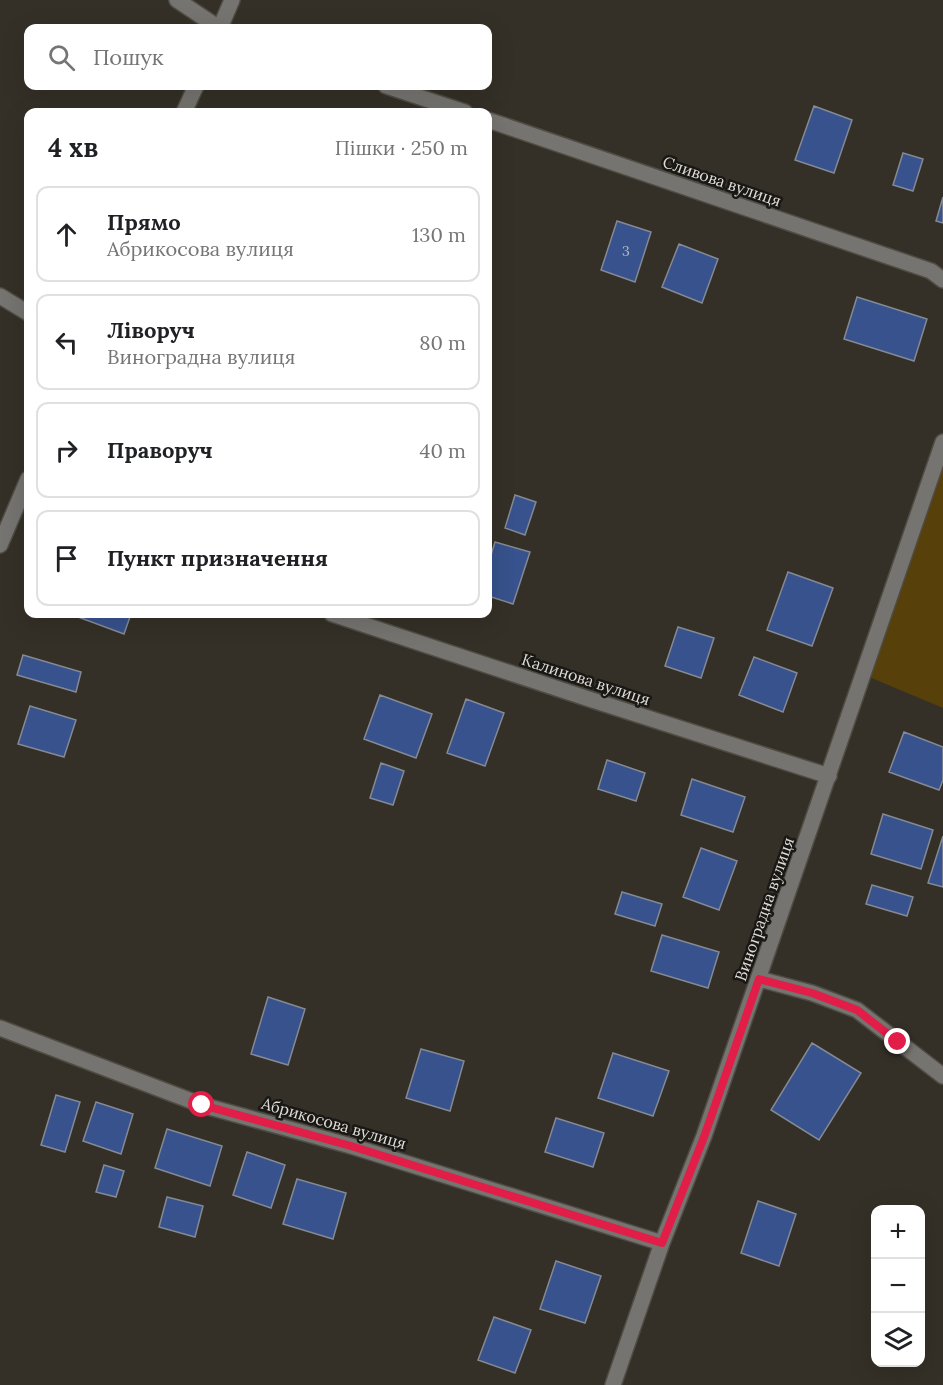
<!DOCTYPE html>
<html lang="uk">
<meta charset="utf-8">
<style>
body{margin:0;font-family:Lora,serif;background:#f2f2f2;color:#202124}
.controls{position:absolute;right:18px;bottom:18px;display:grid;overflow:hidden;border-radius:12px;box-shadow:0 6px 24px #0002}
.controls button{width:54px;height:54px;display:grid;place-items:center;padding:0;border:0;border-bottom:2px solid #e0e0e0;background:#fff;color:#202124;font:30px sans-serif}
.stop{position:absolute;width:18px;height:18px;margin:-14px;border:4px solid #e11d48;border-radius:50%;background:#fff}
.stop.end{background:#e11d48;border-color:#fff;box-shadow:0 2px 6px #0008}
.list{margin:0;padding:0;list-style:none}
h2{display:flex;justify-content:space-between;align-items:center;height:78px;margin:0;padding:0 24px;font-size:26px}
h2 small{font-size:20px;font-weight:400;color:#757577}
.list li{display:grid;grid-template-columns:39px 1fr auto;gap:18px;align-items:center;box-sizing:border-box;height:96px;margin:0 12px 12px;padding:0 12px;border:2px solid #e0e0e0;border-radius:12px}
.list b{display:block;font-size:22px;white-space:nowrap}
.list p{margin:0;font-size:20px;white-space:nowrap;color:#757577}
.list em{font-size:20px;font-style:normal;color:#757577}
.icon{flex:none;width:33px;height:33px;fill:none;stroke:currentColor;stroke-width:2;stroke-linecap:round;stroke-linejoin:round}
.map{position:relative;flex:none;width:943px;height:1385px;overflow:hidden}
.search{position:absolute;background:#fff;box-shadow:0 6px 24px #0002;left:24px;top:24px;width:468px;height:66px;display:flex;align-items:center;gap:15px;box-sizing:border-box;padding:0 21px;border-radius:12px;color:#757577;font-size:22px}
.panel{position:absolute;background:#fff;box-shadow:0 6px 24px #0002;left:24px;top:108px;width:468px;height:510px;border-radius:12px}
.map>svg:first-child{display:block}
.green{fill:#57400a}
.building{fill:#37528c;stroke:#848993;stroke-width:1.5}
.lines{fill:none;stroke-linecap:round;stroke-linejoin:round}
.minor-casing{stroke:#4f4c43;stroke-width:18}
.minor{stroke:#767470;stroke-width:15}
.route{stroke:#e11d48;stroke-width:8}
.labels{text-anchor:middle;stroke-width:5;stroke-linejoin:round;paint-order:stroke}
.number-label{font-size:14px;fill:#b5bac4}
.street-label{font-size:16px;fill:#dfdcd7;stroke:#1a1814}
</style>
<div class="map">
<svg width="943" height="1385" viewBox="0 0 943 1385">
<rect width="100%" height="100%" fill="#343027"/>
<path class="green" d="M943,442V708L862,674Z"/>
<path class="building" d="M814,106L852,120L834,173L795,160Z
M903,153L923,159L913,191L893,185Z
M943,197V223L936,221Z
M617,221L651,232L635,282L601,270Z
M679,244L718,259L702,303L662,287Z
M857,297L927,319L914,361L844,339Z
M515,495L536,502L525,535L505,528Z
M495,542L530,552L513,604L488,596V565Z
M788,572L833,588L812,646L767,630Z
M70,614H131L124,634Z
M678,627L714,638L701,678L665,666Z
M23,655L81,672L76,692L17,675Z
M754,657L797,673L783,712L739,695Z
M380,695L432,714L416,758L364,739Z
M466,699L504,713L485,766L447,753Z
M30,706L76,720L64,757L18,744Z
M904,732L943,747V780L939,790L889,772Z
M607,760L645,773L636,801L598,789Z
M381,763L404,771L393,805L370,798Z
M692,779L745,797L733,832L681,815Z
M883,814L933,830L921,869L871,854Z
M943,836V887L928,883Z
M701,848L737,861L719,910L683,897Z
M872,885L913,897L907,916L866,904Z
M622,892L662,904L655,926L615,914Z
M662,935L719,952L708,988L651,971Z
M268,997L305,1009L288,1065L251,1054Z
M812,1043L861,1073L819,1140L771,1110Z
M421,1049L464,1061L450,1111L406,1098Z
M613,1053L669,1071L653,1116L598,1098Z
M56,1095L80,1102L65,1152L41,1145Z
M96,1102L133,1114L121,1154L83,1141Z
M556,1118L604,1133L593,1167L545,1152Z
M167,1129L222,1146L210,1186L155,1168Z
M247,1152L285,1165L271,1208L233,1195Z
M104,1165L124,1171L116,1197L96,1192Z
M297,1179L346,1193L333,1239L283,1224Z
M167,1197L203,1206L195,1237L159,1227Z
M758,1201L796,1214L779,1266L741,1253Z
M556,1261L601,1276L585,1323L540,1309Z
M494,1317L531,1330L515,1373L478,1360Z"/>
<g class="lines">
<defs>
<path id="minor" d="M177,0L219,28
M220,28L232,0
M386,86L465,112
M184,112L196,86
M488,120L931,271L943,280
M0,296L28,313
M0,545L28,479
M332,614L592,700L829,776
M759,979L812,993L857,1010L943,1076
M0,1028L202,1105L351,1146L662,1243
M613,1385L662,1243L704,1136L943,442"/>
</defs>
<use href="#minor" class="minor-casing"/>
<use href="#minor" class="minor"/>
</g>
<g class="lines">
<path class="route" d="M202,1105L351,1146L662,1243L704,1137L759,979L812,993L857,1010L898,1042"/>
</g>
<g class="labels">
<g class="number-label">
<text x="626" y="256">3</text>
</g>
<g class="street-label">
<text transform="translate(722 181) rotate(19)" y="6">Сливова вулиця</text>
<text transform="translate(586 679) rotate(18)" y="6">Калинова вулиця</text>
<text transform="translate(764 909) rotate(-71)" y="6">Виноградна вулиця</text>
<text transform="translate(334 1123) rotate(16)" y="6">Абрикосова вулиця</text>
</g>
</g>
</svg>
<div class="controls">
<button>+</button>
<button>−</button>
<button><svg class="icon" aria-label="layers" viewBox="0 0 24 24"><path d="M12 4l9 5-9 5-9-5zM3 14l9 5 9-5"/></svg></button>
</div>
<div class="stop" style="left:202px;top:1105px"></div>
<div class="stop end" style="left:898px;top:1042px"></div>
<div class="search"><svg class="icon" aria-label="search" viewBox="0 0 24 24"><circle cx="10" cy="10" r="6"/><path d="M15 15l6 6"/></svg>Пошук</div>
<section class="panel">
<h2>4 хв<small>Пішки · 250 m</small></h2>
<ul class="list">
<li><svg class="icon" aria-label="ahead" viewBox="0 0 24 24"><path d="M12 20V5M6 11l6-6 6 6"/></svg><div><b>Прямо</b><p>Абрикосова вулиця</p></div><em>130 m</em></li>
<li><svg class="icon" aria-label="left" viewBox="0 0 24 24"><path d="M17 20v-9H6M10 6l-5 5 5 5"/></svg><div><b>Ліворуч</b><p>Виноградна вулиця</p></div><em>80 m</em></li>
<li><svg class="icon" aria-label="right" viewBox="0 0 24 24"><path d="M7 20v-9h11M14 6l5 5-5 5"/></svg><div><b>Праворуч</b></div><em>40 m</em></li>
<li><svg class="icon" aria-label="arrive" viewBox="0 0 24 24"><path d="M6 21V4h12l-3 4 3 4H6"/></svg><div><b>Пункт призначення</b></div></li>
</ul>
</section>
</div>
